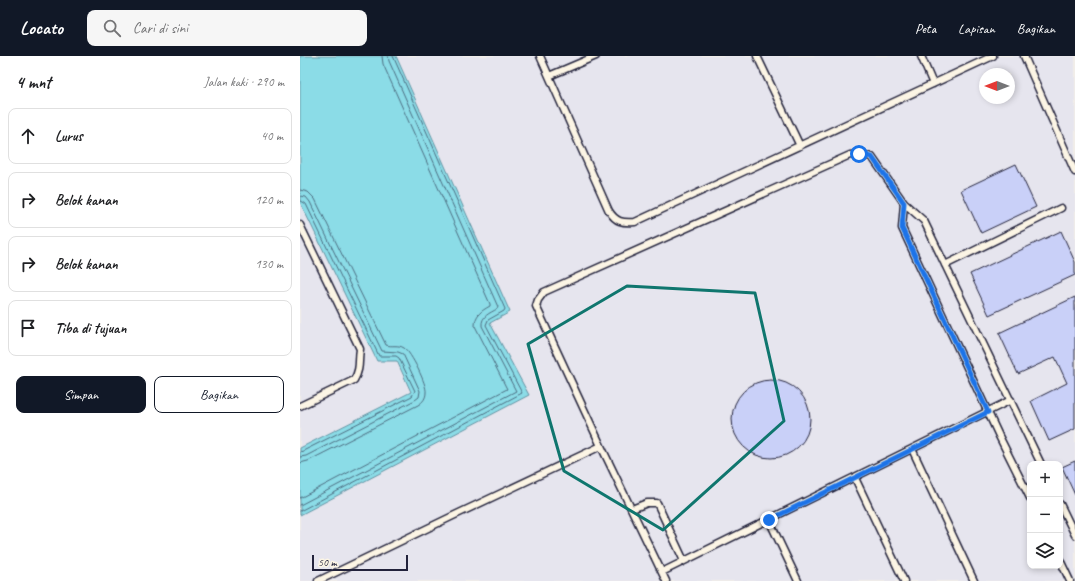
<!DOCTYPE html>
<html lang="id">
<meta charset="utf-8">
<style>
body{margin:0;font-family:Caveat,sans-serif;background:#f6f6f6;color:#202124}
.controls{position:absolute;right:12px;bottom:12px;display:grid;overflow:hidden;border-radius:8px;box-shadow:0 2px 6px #0003}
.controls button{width:36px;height:36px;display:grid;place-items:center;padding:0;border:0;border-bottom:1px solid #e0e0e0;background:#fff;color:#202124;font:20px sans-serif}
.compass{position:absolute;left:679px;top:12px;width:36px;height:36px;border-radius:50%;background:#fff;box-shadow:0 2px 6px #0003;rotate:270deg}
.scale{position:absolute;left:12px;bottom:10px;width:96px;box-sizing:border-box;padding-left:4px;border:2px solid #22223b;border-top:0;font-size:11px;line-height:14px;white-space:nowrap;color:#22223b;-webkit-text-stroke:3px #fcf5e5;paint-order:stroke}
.stop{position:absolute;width:12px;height:12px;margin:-9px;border:3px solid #1a73e8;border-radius:50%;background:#fff}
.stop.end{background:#1a73e8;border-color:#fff;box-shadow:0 1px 4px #0008}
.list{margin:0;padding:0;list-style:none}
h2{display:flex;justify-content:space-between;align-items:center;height:52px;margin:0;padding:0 16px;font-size:17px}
h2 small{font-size:13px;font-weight:400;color:#757577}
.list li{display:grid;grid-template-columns:26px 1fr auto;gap:12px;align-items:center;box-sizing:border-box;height:56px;margin:0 8px 8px;padding:0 8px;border:1px solid #e0e0e0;border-radius:8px}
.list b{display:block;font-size:15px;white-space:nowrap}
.list em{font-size:13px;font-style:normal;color:#757577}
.actions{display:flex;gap:8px;padding:12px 16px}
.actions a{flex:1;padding:9px 0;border:1px solid #111827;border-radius:8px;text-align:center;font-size:14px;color:#111827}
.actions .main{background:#111827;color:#fff}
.icon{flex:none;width:22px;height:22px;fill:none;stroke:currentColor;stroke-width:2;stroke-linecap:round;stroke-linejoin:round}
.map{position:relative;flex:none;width:775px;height:525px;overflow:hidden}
header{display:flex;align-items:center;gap:24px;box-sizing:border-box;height:56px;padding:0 20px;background:#111827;color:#fff}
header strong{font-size:19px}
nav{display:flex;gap:22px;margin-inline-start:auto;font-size:14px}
.search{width:280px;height:36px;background:#f6f6f6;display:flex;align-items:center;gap:10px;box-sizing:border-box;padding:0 14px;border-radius:8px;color:#757577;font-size:15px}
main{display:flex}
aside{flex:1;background:#fff}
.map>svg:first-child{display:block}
.built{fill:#e6e5ee;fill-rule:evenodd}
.water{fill:#8bdce7;stroke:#6192a2}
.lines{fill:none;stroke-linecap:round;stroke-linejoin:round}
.shore{stroke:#4c6c80;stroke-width:1}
.building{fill:#c9d0f8;stroke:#22223b}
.service-casing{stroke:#22223b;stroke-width:9}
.service{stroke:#fcf5e5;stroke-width:6}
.route{stroke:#1a73e8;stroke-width:5}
.marked{fill:none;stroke:#0f766e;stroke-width:3;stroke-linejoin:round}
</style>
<header>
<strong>Locato</strong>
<div class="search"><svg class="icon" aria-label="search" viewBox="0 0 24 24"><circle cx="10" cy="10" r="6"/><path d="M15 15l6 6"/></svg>Cari di sini</div>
<nav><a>Peta</a><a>Lapisan</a><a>Bagikan</a></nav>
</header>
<main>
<aside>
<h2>4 mnt<small>Jalan kaki · 290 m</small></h2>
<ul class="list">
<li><svg class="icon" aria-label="ahead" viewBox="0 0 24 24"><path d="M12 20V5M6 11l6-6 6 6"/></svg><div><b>Lurus</b></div><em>40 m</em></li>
<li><svg class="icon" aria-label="right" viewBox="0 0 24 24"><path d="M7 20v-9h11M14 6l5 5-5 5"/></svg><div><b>Belok kanan</b></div><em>120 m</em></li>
<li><svg class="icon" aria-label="right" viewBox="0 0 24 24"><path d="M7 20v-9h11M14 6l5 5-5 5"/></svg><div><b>Belok kanan</b></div><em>130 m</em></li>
<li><svg class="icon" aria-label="arrive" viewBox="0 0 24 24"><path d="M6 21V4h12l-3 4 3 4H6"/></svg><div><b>Tiba di tujuan</b></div></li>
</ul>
<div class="actions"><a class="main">Simpan</a><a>Bagikan</a></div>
</aside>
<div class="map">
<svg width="775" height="525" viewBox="0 0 775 525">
<rect width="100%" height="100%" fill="#f2eee9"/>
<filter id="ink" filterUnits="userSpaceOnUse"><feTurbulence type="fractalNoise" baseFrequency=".025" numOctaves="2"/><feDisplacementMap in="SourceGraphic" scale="8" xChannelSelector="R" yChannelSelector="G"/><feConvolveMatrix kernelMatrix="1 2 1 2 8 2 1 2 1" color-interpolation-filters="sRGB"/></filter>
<g filter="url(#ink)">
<path class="built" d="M96,0H775V525H0V459L228,339L190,267L210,256ZM685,18H709V42H685ZM730,408H760V510H730Z
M0,146L77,305L96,304L111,336L0,392Z"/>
<path class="water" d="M0,0H96L210,256L190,267L229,339L0,459V392L111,336L97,305H77L0,146Z"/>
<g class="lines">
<path class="shore" d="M0,134L8,136L15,143L86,289C92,291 98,288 104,292C111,296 127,329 126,336C126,342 123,346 118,349L8,405L0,407
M0,140L6,141L10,146L82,295L98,296L103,298L120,335L119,341L115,344L6,400L0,401
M0,145L3,146L6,148L79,300H96L99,302L115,335L112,340L3,395L0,396
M0,442L207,333L175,270C175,259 181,255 190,250V248L83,8L82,0
M0,449L216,335L182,270C181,260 190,257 197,253L198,251L89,5L88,0
M0,455L222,337L186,269L188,264L204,255L205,253L93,0"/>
</g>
<path class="building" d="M716,108L736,151L681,177L661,134Z
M761,175L775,206V219L689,259L670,218Z
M775,241V373L749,385L731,345L767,327L755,301L718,318L699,277Z
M432 363a39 39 0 1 1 78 0a39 39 0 1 1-78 0Z
M775,405V439L762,411Z"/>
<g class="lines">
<defs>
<path id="service" d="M240,0L309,155C316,166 322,167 335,166L693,0
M457,0L500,90
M621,0L633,28
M724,0L775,116
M249,20L296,0
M604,147L602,172L699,380L730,442
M0,169L60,293C58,305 61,312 54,324L0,350
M645,209L761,152
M301,390L366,525
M612,393L674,525
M555,422L604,525
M760,448L775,479
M332,453L347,447H357L384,505
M469,464L498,525
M760,504L770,525
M362,516L711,344
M18,525L155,459L301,390L236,250L238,244L244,236L550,99L559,98L572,101L604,147L624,165L741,408"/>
</defs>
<use href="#service" class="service-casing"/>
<use href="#service" class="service"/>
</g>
</g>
<g class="lines" filter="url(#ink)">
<path class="route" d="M469,464L688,356L602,172L604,147L572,101L559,98"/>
</g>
<path class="marked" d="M327,230L455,237L484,365L363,474L264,415L228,288Z"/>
</svg>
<div class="controls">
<button>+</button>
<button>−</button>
<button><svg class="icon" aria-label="layers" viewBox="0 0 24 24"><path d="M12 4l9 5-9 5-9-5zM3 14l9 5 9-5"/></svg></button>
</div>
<svg class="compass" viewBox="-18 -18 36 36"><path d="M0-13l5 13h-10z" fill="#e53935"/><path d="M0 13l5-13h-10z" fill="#757577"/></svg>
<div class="scale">50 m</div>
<div class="stop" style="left:559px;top:98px"></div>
<div class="stop end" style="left:469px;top:464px"></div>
</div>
</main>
